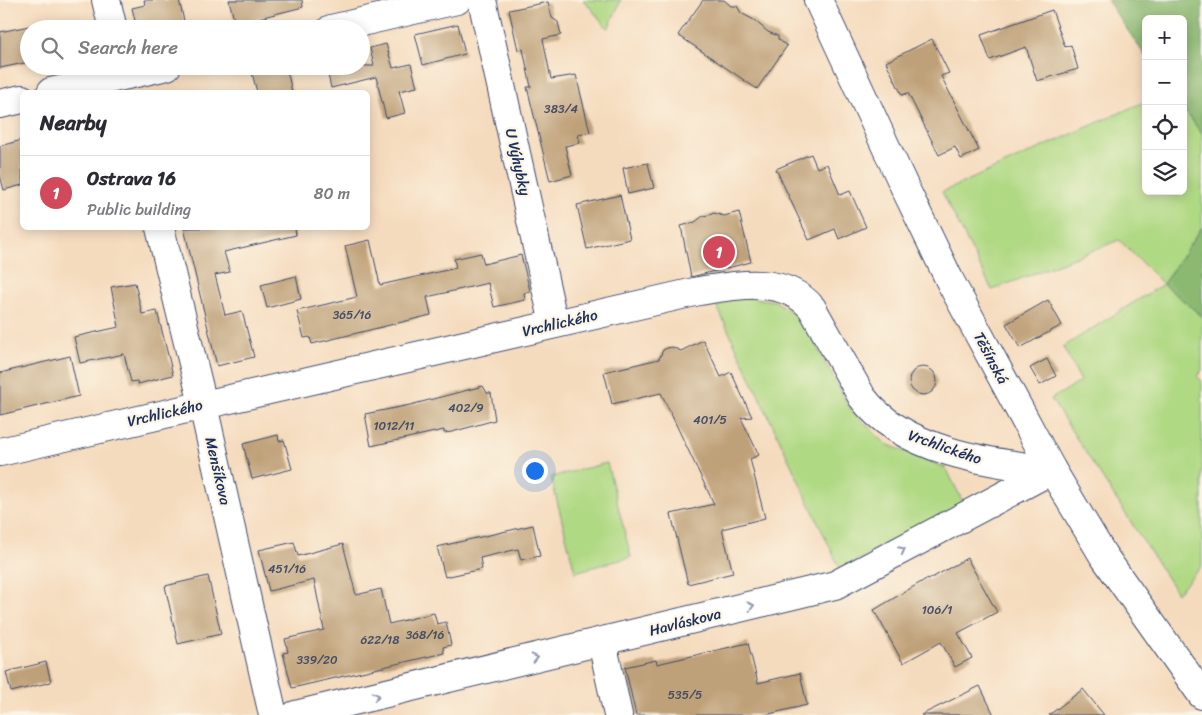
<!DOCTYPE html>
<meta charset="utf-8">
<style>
body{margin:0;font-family:Sriracha,sans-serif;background:#f7f7f7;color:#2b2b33}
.controls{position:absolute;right:15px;top:15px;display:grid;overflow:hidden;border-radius:8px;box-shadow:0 2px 12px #0003}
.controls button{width:45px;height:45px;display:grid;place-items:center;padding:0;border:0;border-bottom:1px solid #e1e1e2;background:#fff;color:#2b2b33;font:25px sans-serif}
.you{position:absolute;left:534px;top:470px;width:18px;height:18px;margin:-12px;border:4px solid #fff;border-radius:50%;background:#1a73e8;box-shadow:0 0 0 8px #1a73e833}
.badge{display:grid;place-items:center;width:32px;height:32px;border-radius:50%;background:#d1495b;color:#fff;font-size:16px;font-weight:700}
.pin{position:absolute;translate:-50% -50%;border:2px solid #fff;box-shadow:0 1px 5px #0006}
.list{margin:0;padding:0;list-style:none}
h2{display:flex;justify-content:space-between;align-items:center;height:65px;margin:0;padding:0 20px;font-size:21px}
h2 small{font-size:16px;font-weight:400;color:#7c7c81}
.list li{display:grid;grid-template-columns:32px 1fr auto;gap:15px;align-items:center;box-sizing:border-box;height:75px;padding:0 20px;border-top:1px solid #e1e1e2}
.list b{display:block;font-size:19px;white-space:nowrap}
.list p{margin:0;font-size:16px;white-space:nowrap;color:#7c7c81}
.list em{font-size:16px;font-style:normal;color:#7c7c81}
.icon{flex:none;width:28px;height:28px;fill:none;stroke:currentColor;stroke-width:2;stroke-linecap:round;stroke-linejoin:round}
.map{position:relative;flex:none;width:1202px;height:715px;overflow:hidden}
.search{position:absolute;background:#fff;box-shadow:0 2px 12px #0003;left:20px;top:20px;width:350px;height:55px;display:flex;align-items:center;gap:12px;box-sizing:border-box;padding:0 18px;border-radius:28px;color:#7c7c81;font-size:19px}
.panel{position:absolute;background:#fff;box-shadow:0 2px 12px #0003;left:20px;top:90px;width:350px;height:140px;border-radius:8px}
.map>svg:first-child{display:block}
.green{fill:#b0d984;stroke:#668471}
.forest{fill:#8cb972;stroke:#547468}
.building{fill:#bfa179}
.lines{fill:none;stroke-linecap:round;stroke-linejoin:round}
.minor-casing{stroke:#3c496c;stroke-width:30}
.major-casing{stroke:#3c496c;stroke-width:30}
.minor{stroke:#fff;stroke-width:28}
.major{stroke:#fff;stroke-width:28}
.oneway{stroke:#8d97ae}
.labels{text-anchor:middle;stroke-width:4.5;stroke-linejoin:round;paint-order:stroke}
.number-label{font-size:12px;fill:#444c65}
.street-label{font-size:15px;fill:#1b2f5e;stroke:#fcf5e5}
</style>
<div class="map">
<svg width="1202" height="715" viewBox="0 0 1202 715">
<rect width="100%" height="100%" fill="#fcf5e5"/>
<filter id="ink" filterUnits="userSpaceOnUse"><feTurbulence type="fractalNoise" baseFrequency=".02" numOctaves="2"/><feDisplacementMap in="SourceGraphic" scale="10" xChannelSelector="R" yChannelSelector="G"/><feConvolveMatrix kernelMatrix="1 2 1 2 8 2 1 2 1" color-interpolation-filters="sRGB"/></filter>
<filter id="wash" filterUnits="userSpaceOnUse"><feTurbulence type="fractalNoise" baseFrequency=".0096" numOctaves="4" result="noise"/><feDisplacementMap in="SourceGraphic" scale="20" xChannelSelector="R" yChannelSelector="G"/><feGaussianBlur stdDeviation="1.12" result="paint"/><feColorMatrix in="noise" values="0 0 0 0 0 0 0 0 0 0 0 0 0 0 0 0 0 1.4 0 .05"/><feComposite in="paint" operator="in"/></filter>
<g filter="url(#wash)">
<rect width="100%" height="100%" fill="#f5dbbe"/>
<path class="green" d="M583,0H621L608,29L589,6Z
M1146,101V191H1183V108L1202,134V227L1163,284L1202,316V371L1197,376L1202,381V566L1177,593L1051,399L1081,381L1063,347L1163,284L1119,240L992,290L942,192Z
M740,296L775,301L801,318L851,410L886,444L946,468L964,504L840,569L715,302Z
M607,463L631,557L575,572L551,477Z"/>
<path class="forest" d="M1107,0H1202V134L1183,108V19H1146V57Z
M1202,227V316L1163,284Z"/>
<g id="blocks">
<path class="building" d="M144,0H179L186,29H137L132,8L145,5Z
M229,0H302L303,7L235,24Z
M703,0H724L731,6H737L741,13L754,20L768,32L778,36V39L787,46L757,89L678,35Z
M548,2L552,18L558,22L561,35L543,39L551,79L576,75L590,132L578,135L580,143L565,146L572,175L550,181L527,87H531L523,49L518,50L509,10Z
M1052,10L1065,47L1071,45L1078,69L1037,81L1026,47L990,60L981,35Z
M458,24L465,54L423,65L415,34Z
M29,26V62L0,68V32Z
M932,39L949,73L941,76L979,150L961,159L955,147L939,155L908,93L902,95L886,62Z
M386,44L393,68L411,64L417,87L399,91L405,113L386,118L376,77L331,88L326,66H374L370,48Z
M281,66H286L292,92H257L252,73Z
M22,140V185L4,190L0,176V146Z
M811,154L817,168L827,164L840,195L850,191L866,227L839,239L835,229L809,240L776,169Z
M648,163L654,188L628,194L623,168Z
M620,195L630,239L587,249L577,205Z
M739,212L751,262L691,277L681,226L695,222L703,216L709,215L714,213L724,216Z
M184,228H295L296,235L224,252L230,272L215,275L225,315L242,311L254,357L217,366Z
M370,240L380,285L456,268L454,259L481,253L484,264L521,255L530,291L524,293L525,300L494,307L488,283L427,297L431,315L312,344L310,337L304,338L297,311L357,297L345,246Z
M296,276L301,299L267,308L261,285Z
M135,283L142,314L157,311L173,375L138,384L137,381L131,382L124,354L80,363L74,337L119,327L111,287Z
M1048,300L1062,325L1020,348L1006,324Z
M703,340L721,377L731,372L752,417L741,418L759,455L750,459L765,518L722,529L733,573L688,584L671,514L714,504L661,393L612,404L604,372L659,359L663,350L667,348L672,347L681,351Z
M70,356L79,396L0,415V373Z
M1047,359L1056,376L1040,385L1030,368Z
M909 381a14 14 0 1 1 28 0a14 14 0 1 1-28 0Z
M483,386L487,393H491L495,420L452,432L444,433V430L371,446L365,414L410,405Z
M278,435L279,441L284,440L292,469L252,479L243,444Z
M533,525L540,556L521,560L518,549L480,558L482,569L445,577L437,547Z
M294,542L298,556L343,544L356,595L381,589L389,624L434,613L437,624L446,622L451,645L443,647L444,653L292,688L283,653L288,652L285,639L324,630L314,580L269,591L259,550Z
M967,558L997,612L958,633L972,658L955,667L941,642L903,663L874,610L928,578V580Z
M208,576L221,634L178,644L165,586Z
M748,643L758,683L800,673L807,705L765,715H636L625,667L656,660L657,664Z
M46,662L51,682L11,692L6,672Z
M980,686L994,715H921Z
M1083,689L1104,715H1049Z"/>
</g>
</g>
<g filter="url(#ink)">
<use href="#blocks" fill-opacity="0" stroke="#3c496c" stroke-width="1"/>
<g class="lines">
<defs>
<path id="minor" d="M106,0L113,29
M482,0L554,324
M331,29L457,0
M51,92L167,66
M0,104L22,99
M160,228L200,392L273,715
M0,452L699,291C737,285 784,275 812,308L862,397C902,451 989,463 1052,470
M602,642L618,715
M295,715L835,585L1052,470"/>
<path id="major" d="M818,0L905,188L950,281L1052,470L1103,555L1202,695"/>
</defs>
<use href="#minor" class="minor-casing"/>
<use href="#major" class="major-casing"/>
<use href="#minor" class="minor"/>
<use href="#major" class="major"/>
</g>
<defs><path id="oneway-chevron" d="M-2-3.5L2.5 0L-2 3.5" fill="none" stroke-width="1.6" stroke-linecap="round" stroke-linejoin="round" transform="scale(1.25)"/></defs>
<g class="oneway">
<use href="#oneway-chevron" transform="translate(902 550) rotate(-28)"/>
<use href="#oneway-chevron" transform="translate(751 606) rotate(-14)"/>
<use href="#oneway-chevron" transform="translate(535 658) rotate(-13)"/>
<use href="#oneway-chevron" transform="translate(376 696) rotate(-13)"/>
</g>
</g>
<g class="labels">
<g class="number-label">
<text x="561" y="113">383/4</text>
<text x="352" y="319">365/16</text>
<text x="466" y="412">402/9</text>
<text x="710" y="424">401/5</text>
<text x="394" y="430">1012/11</text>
<text x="287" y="573">451/16</text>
<text x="937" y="614">106/1</text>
<text x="425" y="639">368/16</text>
<text x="380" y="644">622/18</text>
<text x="317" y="664">339/20</text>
<text x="685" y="699">535/5</text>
</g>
<g class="street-label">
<text transform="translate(518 162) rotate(77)" y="5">U Výhybky</text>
<text transform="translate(560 323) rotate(-13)" y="5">Vrchlického</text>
<text transform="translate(991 358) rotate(62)" y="5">Těšínská</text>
<text transform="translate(165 413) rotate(-13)" y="5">Vrchlického</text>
<text transform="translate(945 447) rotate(19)" y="5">Vrchlického</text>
<text transform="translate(218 471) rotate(77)" y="5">Menšíkova</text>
<text transform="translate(685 622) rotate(-14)" y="5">Havláskova</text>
</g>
</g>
</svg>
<div class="controls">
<button>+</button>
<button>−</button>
<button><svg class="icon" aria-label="locate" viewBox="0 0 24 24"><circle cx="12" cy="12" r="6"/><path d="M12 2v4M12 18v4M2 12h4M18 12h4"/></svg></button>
<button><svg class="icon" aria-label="layers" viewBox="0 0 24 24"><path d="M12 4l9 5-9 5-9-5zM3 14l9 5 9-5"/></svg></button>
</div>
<div class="you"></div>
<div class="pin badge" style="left:719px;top:252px">1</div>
<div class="search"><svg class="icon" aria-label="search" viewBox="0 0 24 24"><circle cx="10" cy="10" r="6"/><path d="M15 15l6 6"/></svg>Search here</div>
<section class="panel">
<h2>Nearby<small></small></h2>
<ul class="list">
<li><span class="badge">1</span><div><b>Ostrava 16</b><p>Public building</p></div><em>80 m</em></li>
</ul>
</section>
</div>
